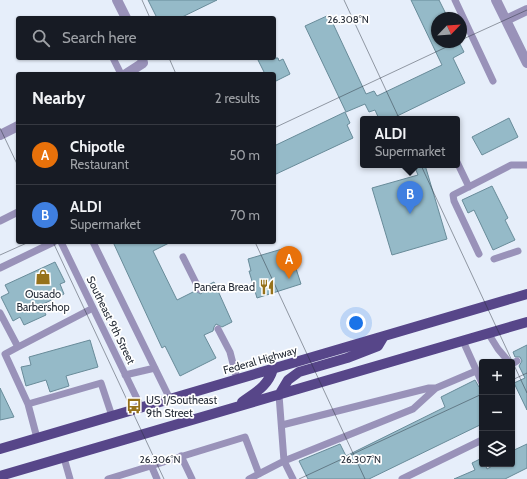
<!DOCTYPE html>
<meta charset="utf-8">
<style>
body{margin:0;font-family:Cabin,sans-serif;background:#242831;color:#f1f3f6}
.controls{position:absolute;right:12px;bottom:12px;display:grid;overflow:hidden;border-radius:4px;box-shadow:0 1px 3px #0004}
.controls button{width:36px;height:36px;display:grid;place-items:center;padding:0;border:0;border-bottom:1px solid #363941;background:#171b24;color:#f1f3f6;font:20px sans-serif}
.compass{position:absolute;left:431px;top:12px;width:36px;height:36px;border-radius:50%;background:#171b24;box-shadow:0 1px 3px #0004;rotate:65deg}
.you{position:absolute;left:356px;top:323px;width:14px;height:14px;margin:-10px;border:3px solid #fff;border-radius:50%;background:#1a73e8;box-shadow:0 0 0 6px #1a73e833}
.badge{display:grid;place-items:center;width:26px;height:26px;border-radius:50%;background:#96721b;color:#fff;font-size:13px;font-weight:700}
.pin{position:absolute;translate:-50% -33px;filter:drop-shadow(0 1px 2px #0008)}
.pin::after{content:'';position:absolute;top:21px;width:14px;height:12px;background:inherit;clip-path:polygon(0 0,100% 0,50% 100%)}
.popup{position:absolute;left:360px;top:116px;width:100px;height:52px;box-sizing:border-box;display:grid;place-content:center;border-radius:4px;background:#171b24;filter:drop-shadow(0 1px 3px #0005);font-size:13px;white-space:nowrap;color:#9ea1a6}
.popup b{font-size:15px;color:#f1f3f6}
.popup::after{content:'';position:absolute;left:50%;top:100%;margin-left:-8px;border:8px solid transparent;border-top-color:#171b24}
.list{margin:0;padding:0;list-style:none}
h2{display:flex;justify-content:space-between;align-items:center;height:52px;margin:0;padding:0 16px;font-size:17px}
h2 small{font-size:13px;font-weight:400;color:#9ea1a6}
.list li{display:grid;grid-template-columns:26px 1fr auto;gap:12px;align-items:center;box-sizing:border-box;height:60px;padding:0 16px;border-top:1px solid #363941}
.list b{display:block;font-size:15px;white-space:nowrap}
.list p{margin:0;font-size:13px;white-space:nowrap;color:#9ea1a6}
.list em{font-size:13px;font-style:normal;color:#9ea1a6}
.icon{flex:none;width:22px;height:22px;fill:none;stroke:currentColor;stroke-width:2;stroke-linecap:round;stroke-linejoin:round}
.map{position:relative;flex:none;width:527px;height:479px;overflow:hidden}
.search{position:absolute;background:#171b24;box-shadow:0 1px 3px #0004;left:16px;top:16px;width:260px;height:44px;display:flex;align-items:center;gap:10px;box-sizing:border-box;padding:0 14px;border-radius:4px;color:#9ea1a6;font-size:15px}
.panel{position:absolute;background:#171b24;box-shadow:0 1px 3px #0004;left:16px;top:72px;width:260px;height:172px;border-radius:4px}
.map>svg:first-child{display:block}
.building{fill:#95bac8;stroke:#688b99}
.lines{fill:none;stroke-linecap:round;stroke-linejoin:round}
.service{stroke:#9992b9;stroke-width:7}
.minor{stroke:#9992b9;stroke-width:10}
.primary{stroke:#574689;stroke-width:10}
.ticks{fill:none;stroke:#262d38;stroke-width:1;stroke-opacity:0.45}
.labels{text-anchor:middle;stroke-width:3.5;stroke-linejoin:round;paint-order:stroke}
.poi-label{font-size:11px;fill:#262d38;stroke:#fff;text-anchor:end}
.street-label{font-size:11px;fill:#262d38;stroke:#fff}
.ticks-label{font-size:10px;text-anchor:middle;fill:#262d38;stroke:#fff;stroke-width:3.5;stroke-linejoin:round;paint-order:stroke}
</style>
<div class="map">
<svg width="527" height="479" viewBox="0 0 527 479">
<rect width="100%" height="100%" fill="#e6eefa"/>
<path class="building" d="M148,0H217L180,18H157Z
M411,0H439L448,18H437V42H459L464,52L453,58L465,83L391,119H379L375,110L369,112L365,104L346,112L305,26L329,15L366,94L374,91L377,96L442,65Z
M257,58H278L279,61L283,59L290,74L274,82V74H265Z
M345,112L350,123L347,125L353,138L274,175V146Z
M509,118L518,137L482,155L472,137Z
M414,165H425L447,239L392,255L372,188L418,175Z
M492,186L508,218L505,220L515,240L493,250L474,210L468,213L462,200Z
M113,242H171L153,251L177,300L195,291L201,294L203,291L204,287L214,282L232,322L222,327L216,324L214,327L213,331L204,335L216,358L180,376L165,346L162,348Z
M289,247L301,284L257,298L249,271H251L248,259Z
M55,262L65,282L60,284L64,294L41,305L46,315L24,325L20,317L13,321L1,297L9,293L5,285Z
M90,340L98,367L66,376L69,386L50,392L46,380L26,386L21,367L31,365L29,357Z
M527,345V410L514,383L525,378L519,366L522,361L520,357H515L513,352Z
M475,380L479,387L482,388V424L369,479H308L299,461L340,444L346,456L445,407L441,397Z
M0,388L14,417L0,420Z
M527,444V468L505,479H454L475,470L472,463L482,458V464H485L487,469L496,464H512V451Z"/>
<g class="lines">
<path class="service" d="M455,0L493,81
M113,58L121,74
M457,162L469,187
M0,221L18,212
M61,242L141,407
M93,242L170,399
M479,254L454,201L453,195L511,165H527
M183,257L199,289
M494,259L518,251
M0,268L54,242
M0,313L18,347L93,308
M218,329L230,352L237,379
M488,333L498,349L509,362
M463,341L482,383
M18,347L5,354L28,404L101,383L112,416
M512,364L517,361
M125,375L155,368
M28,404L37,438
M282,425L429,388H436
M181,456L192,479
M64,458L70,479
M151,465L157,479
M108,479L245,437L259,474
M249,479L284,461L279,395
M293,479L284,461L413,409L436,388L476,371
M402,479L482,440"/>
<path class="minor" d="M117,0L126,18
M496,0L527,63
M506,20L527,10
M126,74L143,63L142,58
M0,135L18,126"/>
<path class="primary" d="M279,395L288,380L299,372L347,358L378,346L384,336
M242,402C256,392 268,386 273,369
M0,449L527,294
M0,476L527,322"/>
</g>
<path class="ticks" d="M142,0L150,18M344,0L527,393M461,40L527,10M169,58L176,74M0,128L18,166M274,128L457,42M53,242L164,479M255,242L365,479M0,255L29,242M512,380L527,373M299,479L482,394"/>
<defs>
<symbol id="shop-bare" viewBox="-9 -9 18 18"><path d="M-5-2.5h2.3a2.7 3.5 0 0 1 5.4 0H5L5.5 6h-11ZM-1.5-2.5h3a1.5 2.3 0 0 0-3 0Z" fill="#96721b" stroke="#fff" stroke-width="2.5" paint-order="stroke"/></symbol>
<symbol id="restaurant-bare" viewBox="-9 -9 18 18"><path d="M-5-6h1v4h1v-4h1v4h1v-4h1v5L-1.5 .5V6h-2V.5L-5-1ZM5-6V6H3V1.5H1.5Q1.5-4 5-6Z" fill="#96721b" stroke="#fff" stroke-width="2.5" paint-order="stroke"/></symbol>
<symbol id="bus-bare" viewBox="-9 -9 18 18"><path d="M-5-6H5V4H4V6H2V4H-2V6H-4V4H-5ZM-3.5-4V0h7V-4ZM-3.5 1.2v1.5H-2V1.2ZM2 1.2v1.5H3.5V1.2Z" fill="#96721b" stroke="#fff" stroke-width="2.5" paint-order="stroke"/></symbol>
</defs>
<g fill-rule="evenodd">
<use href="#shop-bare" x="32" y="266" width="22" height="22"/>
<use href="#restaurant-bare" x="256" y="276" width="22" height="22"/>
<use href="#bus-bare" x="123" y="395" width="22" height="22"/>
</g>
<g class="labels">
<g class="poi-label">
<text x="255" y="291">Panera Bread</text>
<text x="43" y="298" text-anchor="middle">Ousado<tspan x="43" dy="13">Barbershop</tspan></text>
<text x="146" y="404" text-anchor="start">US 1/Southeast<tspan x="146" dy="13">9th Street</tspan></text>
</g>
<g class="street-label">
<text transform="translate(111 320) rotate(64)" y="4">Southeast 9th Street</text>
<text transform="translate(260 360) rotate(-16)" y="4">Federal Highway</text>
</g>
</g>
<g class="ticks-label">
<text x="348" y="23">26.308°N</text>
<text x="160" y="463">26.306°N</text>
<text x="361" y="463">26.307°N</text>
</g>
</svg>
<div class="controls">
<button>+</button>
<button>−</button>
<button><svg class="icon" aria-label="layers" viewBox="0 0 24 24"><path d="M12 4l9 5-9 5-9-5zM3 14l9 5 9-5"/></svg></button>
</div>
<svg class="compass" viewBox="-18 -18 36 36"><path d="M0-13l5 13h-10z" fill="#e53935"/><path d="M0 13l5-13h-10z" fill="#9ea1a6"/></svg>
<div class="you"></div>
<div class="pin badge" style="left:289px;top:279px;background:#e8710a">A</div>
<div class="pin badge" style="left:410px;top:214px;background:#3f7fe0">B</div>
<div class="popup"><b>ALDI</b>Supermarket</div>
<div class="search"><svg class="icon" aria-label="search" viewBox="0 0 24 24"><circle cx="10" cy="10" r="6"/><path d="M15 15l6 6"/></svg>Search here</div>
<section class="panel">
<h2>Nearby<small>2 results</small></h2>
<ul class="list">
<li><span class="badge" style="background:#e8710a">A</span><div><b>Chipotle</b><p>Restaurant</p></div><em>50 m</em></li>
<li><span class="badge" style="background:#3f7fe0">B</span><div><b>ALDI</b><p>Supermarket</p></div><em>70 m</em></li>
</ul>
</section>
</div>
